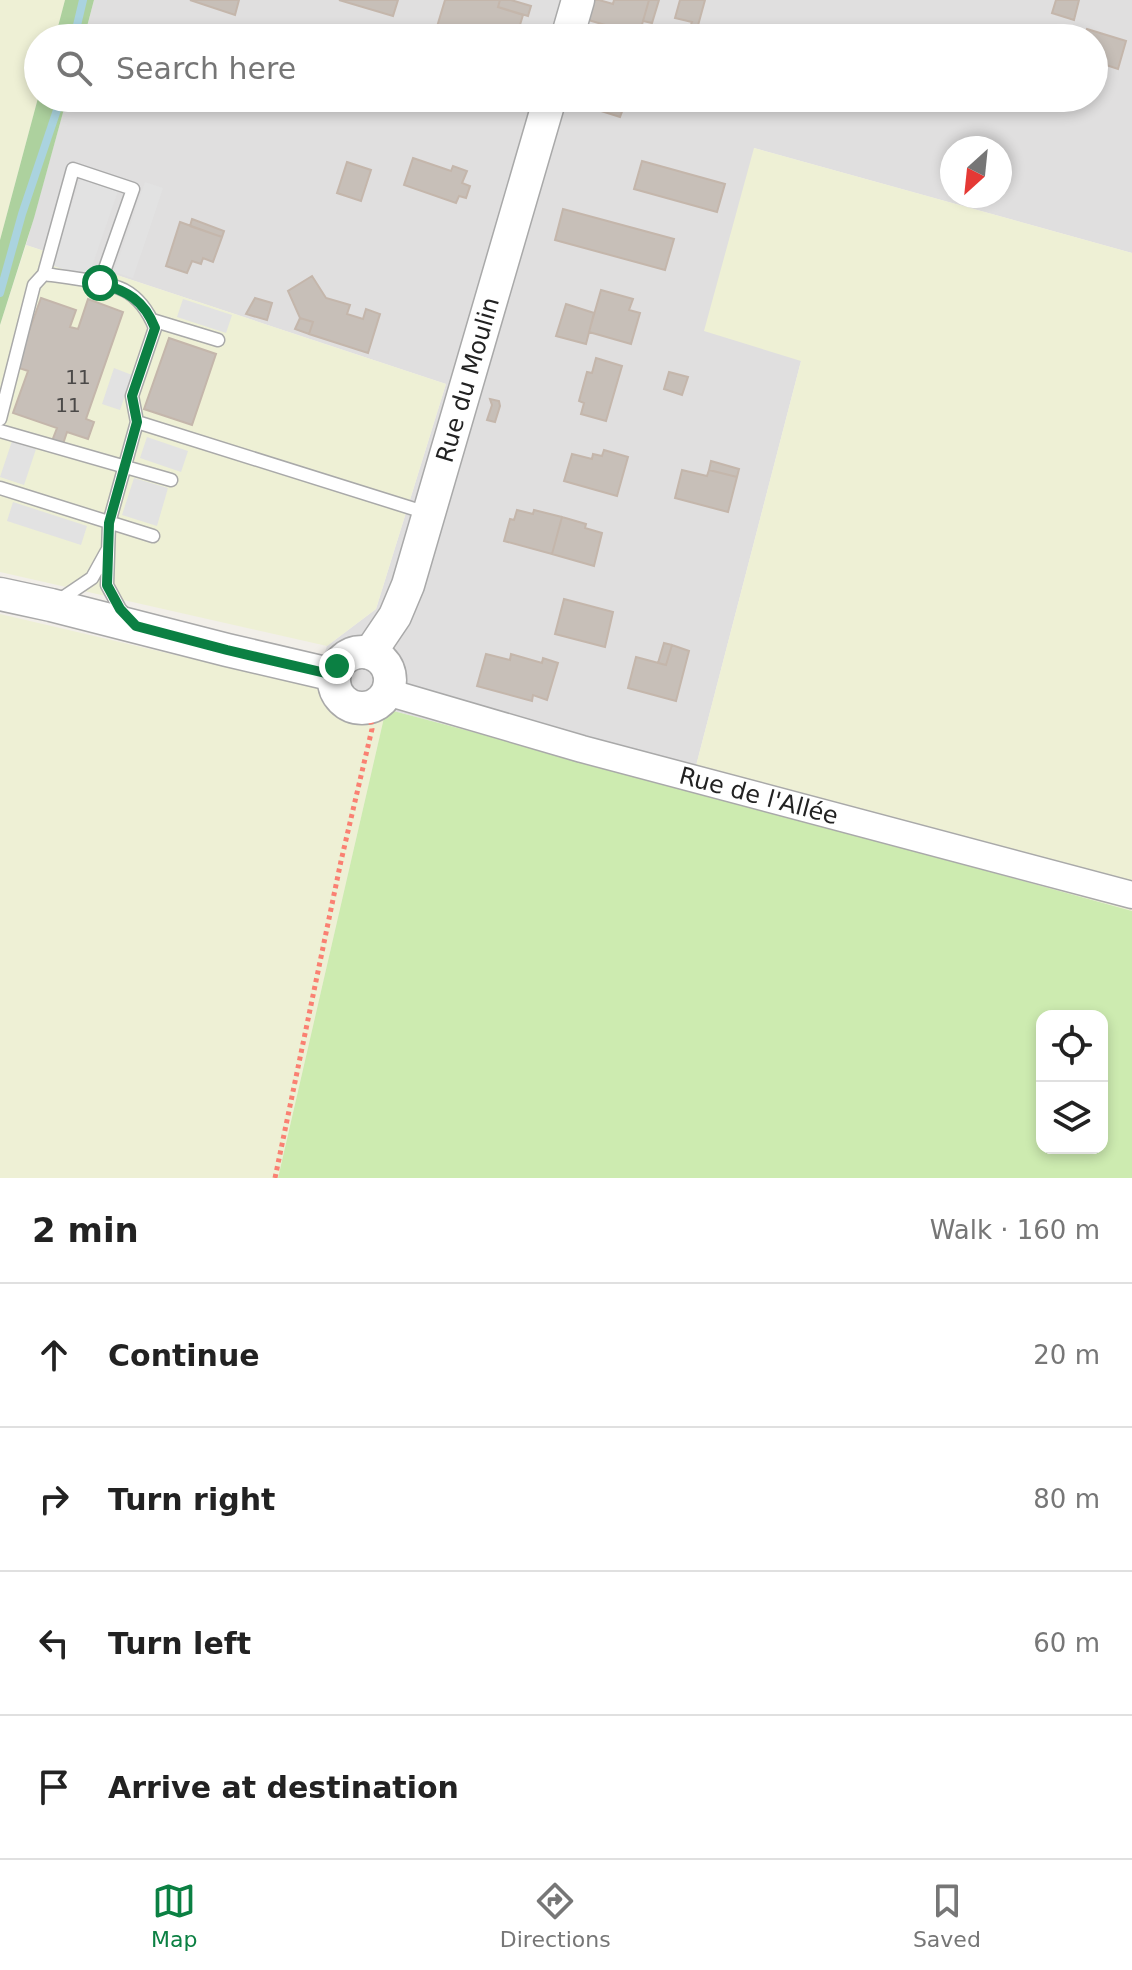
<!DOCTYPE html>
<meta charset="utf-8">
<style>
body{margin:0;font-family:"DejaVu Sans",sans-serif;background:#f2f2f2;color:#222}
.controls{position:absolute;right:24px;bottom:24px;display:grid;overflow:hidden;border-radius:16px;box-shadow:0 4px 12px #0003}
.controls button{width:72px;height:72px;display:grid;place-items:center;padding:0;border:0;border-bottom:2px solid #e0e0e0;background:#fff;color:#222;font:40px sans-serif}
.compass{position:absolute;left:940px;top:136px;width:72px;height:72px;border-radius:50%;background:#fff;box-shadow:0 4px 12px #0003;rotate:207deg}
.stop{position:absolute;width:24px;height:24px;margin:-18px;border:6px solid #0b8043;border-radius:50%;background:#fff}
.stop.end{background:#0b8043;border-color:#fff;box-shadow:0 2px 8px #0008}
.list{margin:0;padding:0;list-style:none}
h2{display:flex;justify-content:space-between;align-items:center;height:104px;margin:0;padding:0 32px;font-size:34px}
h2 small{font-size:26px;font-weight:400;color:#767676}
.list li{display:grid;grid-template-columns:52px 1fr auto;gap:24px;align-items:center;box-sizing:border-box;height:144px;padding:0 32px;border-top:2px solid #e0e0e0}
.list b{display:block;font-size:30px;white-space:nowrap}
.list em{font-size:26px;font-style:normal;color:#767676}
.icon{flex:none;width:44px;height:44px;fill:none;stroke:currentColor;stroke-width:2;stroke-linecap:round;stroke-linejoin:round}
.map{position:relative;flex:none;width:1132px;height:1178px;overflow:hidden}
.search{position:absolute;background:#fff;box-shadow:0 4px 12px #0003;left:24px;right:24px;top:24px;height:88px;display:flex;align-items:center;gap:20px;box-sizing:border-box;padding:0 28px;border-radius:44px;color:#767676;font-size:30px}
.sheet{height:680px;background:#fff}
nav{display:flex;justify-content:space-around;align-items:center;box-sizing:border-box;height:112px;border-top:2px solid #e0e0e0;background:#fff;font-size:22px;color:#767676}
nav a{display:grid;justify-items:center;gap:4px}
nav .on{color:#0b8043}
.map>svg:first-child{display:block}
.residential{fill:#e0dfdf;fill-rule:evenodd}
.farmland{fill:#eef0d5}
.grass{fill:#cdebb0;fill-rule:evenodd}
.forest{fill:#add19e}
.parking{fill:#e2e2e2}
.lines{fill:none;stroke-linecap:round;stroke-linejoin:round}
.stream{stroke:#aad3df;stroke-width:8}
.building{fill:#c7bfb8;stroke:#c4b6ab;stroke-width:2}
.service-casing{stroke:#a9a9a9;stroke-width:15}
.minor-casing{stroke:#a9a9a9;stroke-width:29}
.tertiary-casing{stroke:#a9a9a9;stroke-width:35}
.path{stroke:#fa8072;stroke-width:5;stroke-dasharray:4 4;stroke-linecap:butt}
.service{stroke:#fff;stroke-width:12}
.minor{stroke:#fff;stroke-width:26}
.tertiary{stroke:#fff;stroke-width:32}
.route{stroke:#0b8043;stroke-width:10}
.labels{text-anchor:middle;stroke-width:6;stroke-linejoin:round;paint-order:stroke}
.number-label{font-size:20px;fill:#4b4948}
.street-label{font-size:24px;fill:#222;stroke:#fff}
</style>
<div class="map">
<svg width="1132" height="1178" viewBox="0 0 1132 1178">
<rect width="100%" height="100%" fill="#f2efe9"/>
<path class="residential" d="M94,0H1132V253L754,148L801,361L690,789L386,709L313,687L327,646L376,609L446,384L26,245L67,98H1094V38H84ZM952,148H1000V196H952Z"/>
<path class="farmland" d="M0,0H65L55,38H38V98L0,240Z
M754,148L1132,253V911L690,789L801,361L704,331Z
M26,245L446,384L376,609L327,646L0,572V325Z
M0,614L313,687L386,709L278,1178H0Z"/>
<path class="grass" d="M386,709L690,789L1132,911V1178H278ZM1042,1016H1102V1148H1042Z"/>
<path class="forest" d="M65,0H94L84,38H55Z
M38,98H67L34,218L0,325V240Z"/>
<path class="parking" d="M81,178L118,191L88,278L51,265Z
M145,182L163,188L133,278L114,272Z
M183,299L232,315L226,333L177,317Z
M114,368L132,375L120,410L102,404Z
M147,437L188,451L181,472L140,458Z
M12,441L36,449L24,485L0,477Z
M134,478L168,488L157,526L122,515Z
M13,502L87,526L81,545L7,521Z"/>
<g class="lines">
<path class="stream" d="M74,38L83,0
M0,293L22,214L61,98"/>
</g>
<path class="building" d="M190,0H239L235,15Z
M339,0H398L393,16Z
M445,0H500L498,7L523,15L516,38H462L436,30Z
M500,0H511L531,6L528,16L498,7Z
M591,0H599L613,4L614,0H649L639,35L585,19Z
M649,0H659L652,23L643,21Z
M680,0H705L697,29L690,27L692,22L675,18Z
M1056,0H1079L1074,20L1052,13Z
M664,28L695,37L694,38H661Z
M1087,29L1126,41L1118,69L1094,61V38H1084Z
M503,98H529L526,108L503,100Z
M560,98H627L620,117Z
M413,158L451,171L453,166L467,171L462,183L470,186L466,198L459,196L456,203L404,185Z
M642,161L725,184L717,212L634,189Z
M347,162L371,170L361,201L337,193Z
M563,209L674,239L665,270L555,240Z
M192,219L224,231L222,237L190,226Z
M180,222L222,237L213,262L203,258L201,264L192,261L187,273L166,266Z
M312,276L326,298L350,305L347,314L363,319L366,309L380,314L368,353L309,334L313,322L300,318L288,291Z
M601,290L633,299L629,310L640,313L631,344L589,332Z
M41,298L76,310L70,327L78,329L88,299L123,312L86,419L94,422L88,439L67,432L63,444L52,441L57,428L13,413L28,371L16,367Z
M255,298L272,303L267,320L246,314Z
M566,304L594,313L586,344L556,336Z
M300,318L313,322L309,334L295,329Z
M169,338L216,354L192,425L144,409Z
M596,358L622,366L606,421L581,414L584,403L579,401L587,372L592,373Z
M669,372L688,377L682,395L664,389Z
M490,399L499,401L500,406L495,422L487,420L492,405Z
M604,450L628,457L617,496L564,481L572,454L592,459L593,454L602,456Z
M711,461L739,469L737,477L709,470Z
M682,470L707,476L709,470L737,477L728,512L675,498Z
M517,510L533,514L534,510L562,517L552,554L504,541L510,519L514,520Z
M562,517L586,524L585,528L602,533L594,566L552,554Z
M564,599L613,612L605,647L555,634Z
M664,643L672,645L666,665L658,663Z
M672,645L689,651L676,701L628,688L636,657L666,665Z
M486,654L510,660L511,654L542,663L543,658L558,663L547,700L533,695L532,701L477,686Z"/>
<g class="lines">
<defs>
<path id="service" d="M44,274L73,169L133,189L100,283
M152,320L218,340
M0,419L34,285L44,274C65,277 106,281 124,290C139,298 149,313 155,328L132,396L137,422L109,523L107,585L120,609L128,618
M137,422L427,513
M0,431L171,480
M0,488L153,536
M58,601L92,578L108,549"/>
<g id="minor">
<path id="s1" d="M387,692L582,749L1132,895"/>
</g>
<g id="tertiary">
<path d="M567,38L578,0"/>
<path d="M0,594L51,605L227,650L334,675"/>
<circle cx="362" cy="680" r="28"/>
<path id="s2" d="M370,653L395,616L408,585L550,98"/>
</g>
</defs>
<use href="#service" class="service-casing"/>
<use href="#minor" class="minor-casing"/>
<use href="#tertiary" class="tertiary-casing"/>
<path class="path" d="M275,1178L341,861L372,729L369,708"/>
<use href="#service" class="service"/>
<use href="#minor" class="minor"/>
<use href="#tertiary" class="tertiary"/>
</g>
<g class="lines">
<path class="route" d="M100,283C127,291 144,300 155,328L132,396L137,422L109,523L107,585L120,609L136,626L227,650L334,675L337,666"/>
</g>
<g class="labels">
<g class="number-label">
<text x="78" y="384">11</text>
<text x="68" y="412">11</text>
</g>
<g class="street-label">
<text dy="8" stroke="none"><textPath href="#s2" startOffset="292">Rue du Moulin</textPath></text>
<text dy="8" stroke="none"><textPath href="#s1" startOffset="386">Rue de l'Allée</textPath></text>
</g>
</g>
</svg>
<div class="controls">
<button><svg class="icon" aria-label="locate" viewBox="0 0 24 24"><circle cx="12" cy="12" r="6"/><path d="M12 2v4M12 18v4M2 12h4M18 12h4"/></svg></button>
<button><svg class="icon" aria-label="layers" viewBox="0 0 24 24"><path d="M12 4l9 5-9 5-9-5zM3 14l9 5 9-5"/></svg></button>
</div>
<svg class="compass" viewBox="-18 -18 36 36"><path d="M0-13l5 13h-10z" fill="#e53935"/><path d="M0 13l5-13h-10z" fill="#767676"/></svg>
<div class="stop" style="left:100px;top:283px"></div>
<div class="stop end" style="left:337px;top:666px"></div>
<div class="search"><svg class="icon" aria-label="search" viewBox="0 0 24 24"><circle cx="10" cy="10" r="6"/><path d="M15 15l6 6"/></svg>Search here</div>
</div>
<section class="sheet">
<h2>2 min<small>Walk · 160 m</small></h2>
<ul class="list">
<li><svg class="icon" aria-label="ahead" viewBox="0 0 24 24"><path d="M12 20V5M6 11l6-6 6 6"/></svg><div><b>Continue</b></div><em>20 m</em></li>
<li><svg class="icon" aria-label="right" viewBox="0 0 24 24"><path d="M7 20v-9h11M14 6l5 5-5 5"/></svg><div><b>Turn right</b></div><em>80 m</em></li>
<li><svg class="icon" aria-label="left" viewBox="0 0 24 24"><path d="M17 20v-9H6M10 6l-5 5 5 5"/></svg><div><b>Turn left</b></div><em>60 m</em></li>
<li><svg class="icon" aria-label="arrive" viewBox="0 0 24 24"><path d="M6 21V4h12l-3 4 3 4H6"/></svg><div><b>Arrive at destination</b></div></li>
</ul>
</section>
<nav>
<a class="on"><svg class="icon" aria-label="map" viewBox="0 0 24 24"><path d="M3 6l6-2 6 2 6-2v14l-6 2-6-2-6 2zM9 4v14M15 6v14"/></svg>Map</a>
<a><svg class="icon" aria-label="directions" viewBox="0 0 24 24"><path d="M12 3l9 9-9 9-9-9zM9 14v-3h6M13 9l2 2-2 2"/></svg>Directions</a>
<a><svg class="icon" aria-label="saved" viewBox="0 0 24 24"><path d="M7 4h10v16l-5-4-5 4z"/></svg>Saved</a>
</nav>
